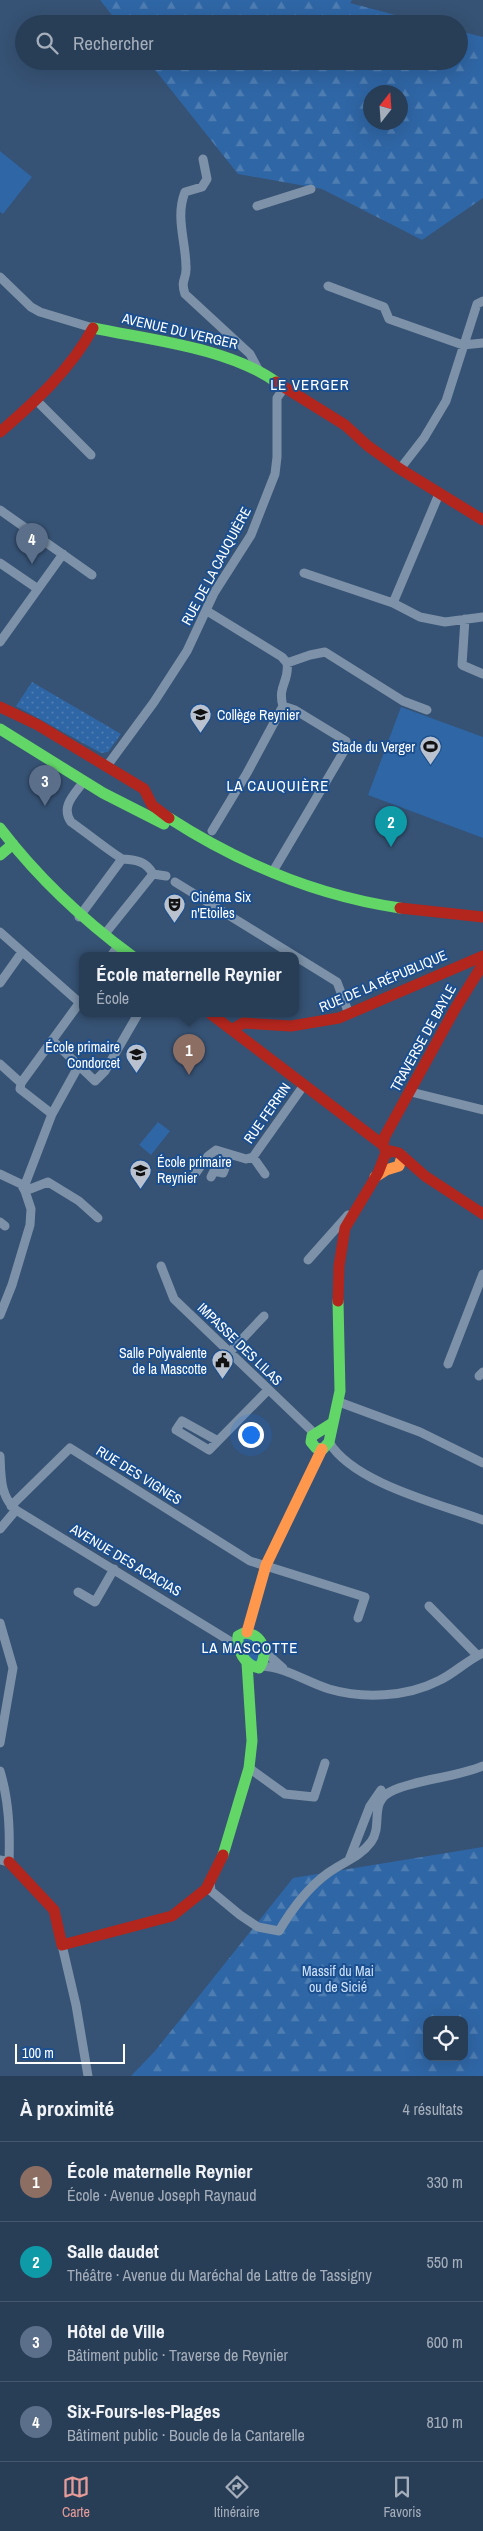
<!DOCTYPE html>
<html lang="fr">
<meta charset="utf-8">
<style>
body{margin:0;font-family:"Archivo Narrow",sans-serif;background:#344961;color:#f1f3f6}
.controls{position:absolute;right:15px;bottom:15px;display:grid;overflow:hidden;border-radius:10px;box-shadow:0 5px 20px #0002}
.controls button{width:45px;height:45px;display:grid;place-items:center;padding:0;border:0;border-bottom:1px solid #44576d;background:#283e57;color:#f1f3f6;font:25px sans-serif}
.compass{position:absolute;left:363px;top:85px;width:45px;height:45px;border-radius:50%;background:#283e57;box-shadow:0 5px 20px #0002;rotate:17deg}
.scale{position:absolute;left:15px;bottom:12px;width:110px;box-sizing:border-box;padding-left:5px;border:2px solid #fff;border-top:0;font-size:14px;line-height:18px;white-space:nowrap;color:#fff;-webkit-text-stroke:4px #1b4f8f;paint-order:stroke}
.you{position:absolute;left:250px;top:1434px;width:18px;height:18px;margin:-12px;border:4px solid #fff;border-radius:50%;background:#1a73e8;box-shadow:0 0 0 8px #1a73e833}
.badge{display:grid;place-items:center;width:32px;height:32px;border-radius:50%;background:#e69b98;color:#fff;font-size:16px;font-weight:700}
.pin{position:absolute;translate:-50% -41px;filter:drop-shadow(0 1px 2px #0008)}
.pin::after{content:'';position:absolute;top:26px;width:18px;height:15px;background:inherit;clip-path:polygon(0 0,100% 0,50% 100%)}
.popup{position:absolute;left:79px;top:952px;width:220px;height:65px;box-sizing:border-box;display:grid;place-content:center;border-radius:10px;background:#283e57;filter:drop-shadow(0 1px 4px #0005);font-size:16px;white-space:nowrap;color:#a5aeba}
.popup b{font-size:19px;color:#f1f3f6}
.popup::after{content:'';position:absolute;left:50%;top:100%;margin-left:-10px;border:10px solid transparent;border-top-color:#283e57}
.list{margin:0;padding:0;list-style:none}
h2{display:flex;justify-content:space-between;align-items:center;height:65px;margin:0;padding:0 20px;font-size:21px}
h2 small{font-size:16px;font-weight:400;color:#a5aeba}
.list li{display:grid;grid-template-columns:32px 1fr auto;gap:15px;align-items:center;box-sizing:border-box;height:80px;padding:0 20px;border-top:1px solid #44576d}
.list b{display:block;font-size:19px;white-space:nowrap}
.list p{margin:0;font-size:16px;white-space:nowrap;color:#a5aeba}
.list em{font-size:16px;font-style:normal;color:#a5aeba}
.icon{flex:none;width:28px;height:28px;fill:none;stroke:currentColor;stroke-width:2;stroke-linecap:round;stroke-linejoin:round}
.map{position:relative;flex:none;width:483px;height:2076px;overflow:hidden}
.search{position:absolute;background:#283e57;box-shadow:0 5px 20px #0002;left:15px;right:15px;top:15px;height:55px;display:flex;align-items:center;gap:12px;box-sizing:border-box;padding:0 18px;border-radius:28px;color:#a5aeba;font-size:19px}
.sheet{height:385px;background:#283e57}
nav{display:flex;justify-content:space-around;align-items:center;box-sizing:border-box;height:70px;border-top:1px solid #44576d;background:#283e57;font-size:14px;color:#a5aeba}
nav a{display:grid;justify-items:center;gap:2px}
nav .on{color:#e69b98}
.map>svg:first-child{display:block}
.green{fill:#2f66a5}
.forest{fill:url(#forest-firs);fill-rule:evenodd}
.park{fill:url(#park-dots)}
.lines{fill:none;stroke-linecap:round;stroke-linejoin:round}
.street{stroke:#7d92a8;stroke-width:9}
.fast{stroke:#63d668;stroke-width:11}
.slow{stroke:#ff974d;stroke-width:11}
.jam{stroke:#b3261e;stroke-width:11}
.labels{text-anchor:middle;stroke-width:4;stroke-linejoin:round;paint-order:stroke}
.street-label{font-size:14px;fill:#fff;stroke:#1b4f8f}
.poi-label{font-size:14px;fill:#fff;stroke:#1b4f8f;text-anchor:start}
.park-label{font-size:14px;fill:#cfe3fa;stroke:#1b4f8f}
.neighbourhood-label{font-size:15px;letter-spacing:1px;fill:#fff;stroke:#1b4f8f}
</style>
<div class="map">
<svg width="483" height="2076" viewBox="0 0 483 2076">
<defs>
<pattern id="forest-firs" width="22" height="20" patternUnits="userSpaceOnUse" patternTransform="scale(1.25)"><rect width="22" height="20" fill="#2f66a5"/><path d="M5 1l3.5 6h-7zM16 11l3.5 6h-7z" fill="#4e7db2"/></pattern>
<pattern id="park-dots" width="8" height="8" patternUnits="userSpaceOnUse" patternTransform="scale(1.25)"><rect width="8" height="8" fill="#2f66a5"/><path d="M2 2h.1M6 6h.1" fill="none" stroke="#4e7db2" stroke-width="1.8" stroke-linecap="round"/></pattern>
</defs>
<rect width="100%" height="100%" fill="#365274"/>
<path class="green" d="M0,151L32,177L3,214L0,212Z
M401,707L483,737V838L368,795Z
M158,1122L170,1131L151,1155L139,1145Z
M247,1632L266,1658L251,1666L238,1636Z"/>
<path class="forest" d="M100,0H352L350,3L429,24H119Z
M459,31L483,37V198L422,240L322,189L238,174L148,61H459ZM370,92H400V122H370Z
M483,1847V2076H131L155,2051L293,1878ZM427,2020H464V2057H427Z"/>
<path class="park" d="M32,682L121,734L108,752L101,753L16,706Z"/>
<g class="lines">
<path class="street" d="M203,159L207,179L202,187L185,192C175,217 186,242 186,267C187,280 180,279 185,294L250,354L258,369
M257,206L311,189
M0,277L31,307L40,312L93,328
M328,286L384,307L389,319L463,345L483,343
M37,401L91,455
M400,469L424,438L446,401L477,304L483,301
M0,510L92,575
M0,563L38,589
M304,573L393,603L420,617L445,622L483,617
M393,603L439,494
M207,611L282,657L287,663L310,655L325,652L403,701L427,710
M465,619L462,665L483,674
M0,642L63,554
M283,706C277,686 290,681 287,663
M107,766L154,702L187,651L214,593L251,535L275,474L277,457V398L284,388
M84,781C75,794 60,806 71,822C79,827 118,858 123,859C136,860 146,861 153,874L166,876
M212,831L247,773L283,706L295,710L346,741L347,746L272,873
M175,882L337,982L349,1014
M79,917L122,859
M0,932L80,1003
M104,935L153,874
M111,956L118,946
M0,983L22,952
M52,1040L95,1081L105,1071L138,1014
M0,1064L21,1083
M411,1092L483,1110
M52,1114L78,1067
M253,1157L265,1174
M0,1174L21,1184L25,1191L48,1182L79,1201L98,1218
M193,1177L208,1156L216,1150L246,1159L253,1157L304,1085
M211,1177L214,1171L223,1173L230,1155
M0,1222L5,1226
M308,1260L348,1215
M161,1266L174,1299L314,1433
M0,1315L12,1285L30,1225L31,1209L25,1191L26,1182L52,1114L20,1089L21,1083L83,998
M229,1353L264,1316
M448,1364L483,1274
M479,1376L483,1372
M339,1402L420,1432L483,1463
M218,1441L182,1421L176,1430L209,1450L268,1390
M329,1442C353,1483 440,1504 483,1520
M0,1456C1,1477 0,1496 16,1510L238,1646
M11,1506L70,1448L250,1561L365,1597L358,1618
M0,1529L16,1510
M78,1592L95,1602L114,1569
M429,1606L477,1655
M0,1623L13,1668L0,1743
M266,1653L283,1668
M261,1666C286,1667 306,1682 329,1689C363,1699 407,1697 438,1681C454,1674 467,1660 483,1653
M249,1768L285,1794L314,1797L325,1763
M0,1771C9,1801 10,1830 9,1862L0,1860
M349,1860L370,1806L381,1790
M210,1882L211,1891L240,1915L258,1927L279,1931C292,1909 307,1888 328,1873C343,1862 360,1857 371,1842C384,1824 367,1801 394,1790C422,1778 455,1778 483,1766
M62,1945L76,2005L88,2076"/>
<path class="fast" d="M93,328C151,340 229,348 276,382
M0,729L103,793L164,824
M169,818C239,863 318,896 400,908
M0,828C38,878 82,919 132,956
M0,855L13,844
M331,1424L312,1436L311,1442L316,1448L323,1449L329,1442L340,1391L338,1301
M244,1633C263,1633 269,1654 259,1668C244,1665 237,1650 238,1636Z
M223,1855L249,1768L252,1741L247,1663"/>
<path class="slow" d="M375,1177L386,1170L399,1166L402,1156
M247,1632L266,1565L322,1449"/>
<path class="jam" d="M276,382L345,425L368,446L400,469L483,520
M0,432C35,402 71,369 93,328
M0,707L38,725L144,789L152,805L169,818
M400,908L483,917
M211,1014L383,1145
M233,1029L243,1023L291,1026L339,1018L483,956
M385,1150L383,1144L385,1136L455,1009L483,964
M338,1301L339,1266L345,1228L378,1173L385,1155L391,1151L399,1153L425,1176L483,1214
M9,1862L54,1910L62,1945L172,1916L206,1889L223,1855"/>
</g>
<defs>
<symbol id="school-pin" viewBox="-11 -11 22 30"><path d="M0 17L-7.5 6A9.5 9.5 0 1 1 7.5 6Z" fill="#b9c2ce" stroke="#1b4f8f"/><path d="M0-5L7-2L0 1L-7-2ZM-4 1L0 2.5L4 1V4Q0 6-4 4Z" fill="#111"/></symbol>
<symbol id="stadium-pin" viewBox="-11 -11 22 30"><path d="M0 17L-7.5 6A9.5 9.5 0 1 1 7.5 6Z" fill="#b9c2ce" stroke="#1b4f8f"/><path d="M0-5a6.5 5 0 1 0 0 10a6.5 5 0 1 0 0-10ZM-3.5-1.8h7v3.6h-7Z" fill="#111"/></symbol>
<symbol id="theatre-pin" viewBox="-11 -11 22 30"><path d="M0 17L-7.5 6A9.5 9.5 0 1 1 7.5 6Z" fill="#b9c2ce" stroke="#1b4f8f"/><path d="M-5-5.5Q0-4 5-5.5V0Q5 5 0 6Q-5 5-5 0ZM-3.3-2.5H-1v1.5H-3.3ZM1-2.5H3.3v1.5H1ZM-2.8 1Q0 5.5 2.8 1Z" fill="#111"/></symbol>
<symbol id="civic-pin" viewBox="-11 -11 22 30"><path d="M0 17L-7.5 6A9.5 9.5 0 1 1 7.5 6Z" fill="#b9c2ce" stroke="#1b4f8f"/><path d="M-.6-6.5H3V-4.5H.6V-3L4-1V1h2V6H-6V1h2V-1L-.6-3ZM-1.2 2.5V6h2.4V2.5Z" fill="#111"/></symbol>
</defs>
<g fill-rule="evenodd">
<use href="#school-pin" x="188" y="702" width="25" height="34"/>
<use href="#stadium-pin" x="418" y="734" width="25" height="34"/>
<use href="#theatre-pin" x="162" y="892" width="25" height="34"/>
<use href="#school-pin" x="124" y="1042" width="25" height="34"/>
<use href="#school-pin" x="128" y="1158" width="25" height="34"/>
<use href="#civic-pin" x="210" y="1348" width="25" height="34"/>
</g>
<g class="labels">
<g class="street-label">
<text transform="translate(180 331) rotate(13)" y="5">AVENUE DU VERGER</text>
<text transform="translate(216 566) rotate(-62)" y="5">RUE DE LA CAUQUIÈRE</text>
<text transform="translate(383 981) rotate(-23)" y="5">RUE DE LA RÉPUBLIQUE</text>
<text transform="translate(423 1038) rotate(-61)" y="5">TRAVERSE DE BAYLE</text>
<text transform="translate(267 1113) rotate(-55)" y="5">RUE FERRIN</text>
<text transform="translate(240 1344) rotate(44)" y="5">IMPASSE DES LILAS</text>
<text transform="translate(139 1475) rotate(32)" y="5">RUE DES VIGNES</text>
<text transform="translate(126 1560) rotate(31)" y="5">AVENUE DES ACACIAS</text>
</g>
<g class="poi-label">
<text x="217" y="720">Collège Reynier</text>
<text x="415" y="752" text-anchor="end">Stade du Verger</text>
<text x="191" y="902">Cinéma Six<tspan x="191" dy="16">n'Etoiles</tspan></text>
<text x="120" y="1052" text-anchor="end">École primaire<tspan x="120" dy="16">Condorcet</tspan></text>
<text x="157" y="1167">École primaire<tspan x="157" dy="16">Reynier</tspan></text>
<text x="207" y="1358" text-anchor="end">Salle Polyvalente<tspan x="207" dy="16">de la Mascotte</tspan></text>
</g>
<g class="park-label">
<text x="338" y="1976">Massif du Mai<tspan x="338" dy="16">ou de Sicié</tspan></text>
</g>
<g class="neighbourhood-label">
<text x="310" y="390">LE VERGER</text>
<text x="278" y="791">LA CAUQUIÈRE</text>
<text x="250" y="1653">LA MASCOTTE</text>
</g>
</g>
</svg>
<div class="controls">
<button><svg class="icon" aria-label="locate" viewBox="0 0 24 24"><circle cx="12" cy="12" r="6"/><path d="M12 2v4M12 18v4M2 12h4M18 12h4"/></svg></button>
</div>
<svg class="compass" viewBox="-18 -18 36 36"><path d="M0-13l5 13h-10z" fill="#e53935"/><path d="M0 13l5-13h-10z" fill="#a5aeba"/></svg>
<div class="scale">100 m</div>
<div class="you"></div>
<div class="pin badge" style="left:189px;top:1075px;background:#8d6e63">1</div>
<div class="popup"><b>École maternelle Reynier</b>École</div>
<div class="pin badge" style="left:391px;top:847px;background:#0f9aa8">2</div>
<div class="pin badge" style="left:45px;top:806px;background:#5c6f8a">3</div>
<div class="pin badge" style="left:32px;top:564px;background:#5c6f8a">4</div>
<div class="search"><svg class="icon" aria-label="search" viewBox="0 0 24 24"><circle cx="10" cy="10" r="6"/><path d="M15 15l6 6"/></svg>Rechercher</div>
</div>
<section class="sheet">
<h2>À proximité<small>4 résultats</small></h2>
<ul class="list">
<li><span class="badge" style="background:#8d6e63">1</span><div><b>École maternelle Reynier</b><p>École · Avenue Joseph Raynaud</p></div><em>330 m</em></li>
<li><span class="badge" style="background:#0f9aa8">2</span><div><b>Salle daudet</b><p>Théâtre · Avenue du Maréchal de Lattre de Tassigny</p></div><em>550 m</em></li>
<li><span class="badge" style="background:#5c6f8a">3</span><div><b>Hôtel de Ville</b><p>Bâtiment public · Traverse de Reynier</p></div><em>600 m</em></li>
<li><span class="badge" style="background:#5c6f8a">4</span><div><b>Six-Fours-les-Plages</b><p>Bâtiment public · Boucle de la Cantarelle</p></div><em>810 m</em></li>
</ul>
</section>
<nav>
<a class="on"><svg class="icon" aria-label="map" viewBox="0 0 24 24"><path d="M3 6l6-2 6 2 6-2v14l-6 2-6-2-6 2zM9 4v14M15 6v14"/></svg>Carte</a>
<a><svg class="icon" aria-label="directions" viewBox="0 0 24 24"><path d="M12 3l9 9-9 9-9-9zM9 14v-3h6M13 9l2 2-2 2"/></svg>Itinéraire</a>
<a><svg class="icon" aria-label="saved" viewBox="0 0 24 24"><path d="M7 4h10v16l-5-4-5 4z"/></svg>Favoris</a>
</nav>
